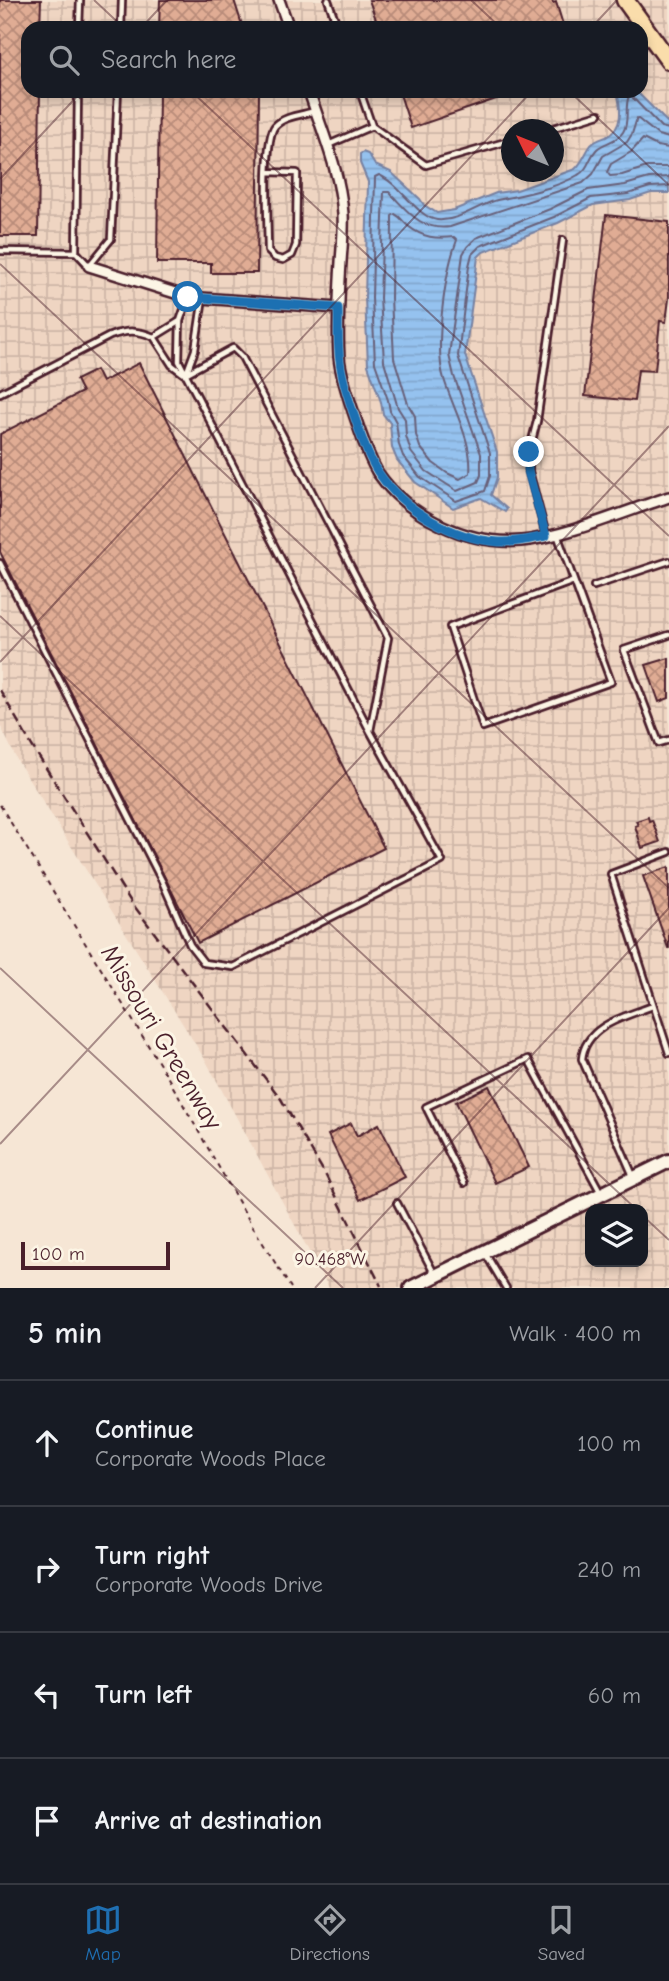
<!DOCTYPE html>
<meta charset="utf-8">
<style>
body{margin:0;font-family:"Comic Neue",sans-serif;background:#20242c;color:#f1f3f6}
.controls{position:absolute;right:21px;bottom:21px;display:grid;overflow:hidden;border-radius:14px;box-shadow:0 4px 10px #0003}
.controls button{width:63px;height:63px;display:grid;place-items:center;padding:0;border:0;border-bottom:2px solid #363941;background:#171b24;color:#f1f3f6;font:35px sans-serif}
.compass{position:absolute;left:501px;top:119px;width:63px;height:63px;border-radius:50%;background:#171b24;box-shadow:0 4px 10px #0003;rotate:313deg}
.scale{position:absolute;left:21px;bottom:18px;width:149px;box-sizing:border-box;padding-left:7px;border:4px solid #4a1f2b;border-top:0;font-size:19px;line-height:24px;white-space:nowrap;color:#4a1f2b;-webkit-text-stroke:5px #fcf5e5;paint-order:stroke}
.stop{position:absolute;width:21px;height:21px;margin:-16px;border:5px solid #1f6fb2;border-radius:50%;background:#fff}
.stop.end{background:#1f6fb2;border-color:#fff;box-shadow:0 2px 7px #0008}
.list{margin:0;padding:0;list-style:none}
h2{display:flex;justify-content:space-between;align-items:center;height:91px;margin:0;padding:0 28px;font-size:30px}
h2 small{font-size:23px;font-weight:400;color:#9ea1a6}
.list li{display:grid;grid-template-columns:46px 1fr auto;gap:21px;align-items:center;box-sizing:border-box;height:126px;padding:0 28px;border-top:2px solid #363941}
.list b{display:block;font-size:26px;white-space:nowrap}
.list p{margin:0;font-size:23px;white-space:nowrap;color:#9ea1a6}
.list em{font-size:23px;font-style:normal;color:#9ea1a6}
.icon{flex:none;width:38px;height:38px;fill:none;stroke:currentColor;stroke-width:2;stroke-linecap:round;stroke-linejoin:round}
.map{position:relative;flex:none;width:669px;height:1288px;overflow:hidden}
.search{position:absolute;background:#171b24;box-shadow:0 4px 10px #0003;left:21px;right:21px;top:21px;height:77px;display:flex;align-items:center;gap:18px;box-sizing:border-box;padding:0 24px;border-radius:21px;color:#9ea1a6;font-size:26px}
.sheet{height:595px;background:#171b24}
nav{display:flex;justify-content:space-around;align-items:center;box-sizing:border-box;height:98px;border-top:2px solid #363941;background:#171b24;font-size:19px;color:#9ea1a6}
nav a{display:grid;justify-items:center;gap:4px}
nav .on{color:#1f6fb2}
.map>svg:first-child{display:block}
.industrial{fill:url(#industrial-grid);fill-rule:evenodd}
.water{fill:url(#water-rules);stroke:#7781a1;stroke-width:2}
.lines{fill:none;stroke-linecap:round;stroke-linejoin:round}
.shore{stroke:#686079;stroke-width:2}
.building{fill:url(#building-cross-hatch);stroke:#4a1f2b;stroke-width:2}
.lane-casing{stroke:#4a1f2b;stroke-width:10}
.street-casing{stroke:#4a1f2b;stroke-width:14}
.secondary-casing{stroke:#4a1f2b;stroke-width:18}
.highway-casing{stroke:#4a1f2b;stroke-width:21}
.path{stroke:#4a1f2b;stroke-width:2;stroke-dasharray:5 5;stroke-linecap:butt}
.lane{stroke:#fcf5e5;stroke-width:4.5}
.street{stroke:#fcf5e5;stroke-width:9}
.secondary{stroke:#fcf5e5;stroke-width:12}
.highway{stroke:#faddab;stroke-width:16}
.rail{stroke:#4a1f2b;stroke-width:2.5;stroke-dasharray:10 5;stroke-linecap:butt}
.route{stroke:#1f6fb2;stroke-width:9}
.ticks{fill:none;stroke:#4a1f2b;stroke-width:2;stroke-opacity:0.45}
.labels{text-anchor:middle;stroke-width:6;stroke-linejoin:round;paint-order:stroke}
.street-label{font-size:26px;fill:#4a1f2b;stroke:#fcf5e5}
.ticks-label{font-size:18px;text-anchor:middle;fill:#4a1f2b;stroke:#fcf5e5;stroke-width:6;stroke-linejoin:round;paint-order:stroke}
</style>
<div class="map">
<svg width="669" height="1288" viewBox="0 0 669 1288">
<defs>
<pattern id="industrial-grid" width="8" height="8" patternUnits="userSpaceOnUse" patternTransform="scale(1.75)"><rect width="8" height="8" fill="#efd5c2"/><path d="M0 4h8M4 0v8" fill="none" stroke="#ceb6a7"/></pattern>
<pattern id="water-rules" width="6" height="5" patternUnits="userSpaceOnUse" patternTransform="scale(1.75)"><rect width="6" height="5" fill="#95c2ef"/><path d="M0 2.5h6" fill="none" stroke="#82a6cd"/></pattern>
<pattern id="building-cross-hatch" width="8" height="8" patternUnits="userSpaceOnUse" patternTransform="scale(1.75)"><rect width="8" height="8" fill="#e0ac94"/><path d="M0 0l8 8M0 8l8-8" fill="none" stroke="#b88b79"/></pattern>
</defs>
<rect width="100%" height="100%" fill="#f6e6d5"/>
<filter id="ink" filterUnits="userSpaceOnUse"><feTurbulence type="fractalNoise" baseFrequency=".0143" numOctaves="2"/><feDisplacementMap in="SourceGraphic" scale="14" xChannelSelector="R" yChannelSelector="G"/><feConvolveMatrix kernelMatrix="1 2 1 2 8 2 1 2 1" color-interpolation-filters="sRGB"/></filter>
<g filter="url(#ink)">
<path class="industrial" d="M0,0H669V1288H329L206,1061L17,760L0,725ZM28,28H641V91H28ZM512,130H554V172H512ZM590,1209H643V1262H590Z"/>
<path class="water" d="M617,91H636L669,124V193H651L630,200L593,205L558,223L483,252L478,257L465,355L497,452V477L491,495L507,509L505,512L481,498L453,508L415,482L397,460L392,448L390,423L383,414L381,402L368,365L365,298L368,182L360,163V154L363,152L368,154L375,165L391,172L420,199L424,205L437,213L454,210L496,193L517,190L575,169C583,162 585,153 591,145C596,140 601,139 606,137C624,128 621,108 617,91Z"/>
<g class="lines">
<path class="shore" d="M669,129L661,127L632,97L629,96C624,106 630,122 623,132C617,142 604,142 597,149C589,157 589,169 578,175C557,188 522,195 497,200C478,205 458,222 437,220C418,218 399,183 379,175L375,177L372,298L375,363L388,400L390,411L396,422L399,445L403,456L420,477L456,501L485,491L490,476V453L458,356L469,266L472,254L480,246L554,217L591,198L628,194L650,187L669,186
M669,138L658,135L637,118L632,134L627,142L603,156L593,174L583,183L450,227C420,231 408,211 389,192H384L380,298L384,361L398,408L405,419L406,436L411,452L426,471L457,491L478,482L481,475V454L454,376L449,355L463,254L467,247L476,238L550,209L588,190L625,185L649,178L669,177
M669,148L657,146L643,139L631,152L611,164L607,172L610,176L622,175L647,167H669
M395,214C401,217 403,222 408,226C423,238 436,239 454,237L457,240C445,271 434,348 444,379C453,409 473,442 470,473L460,479L447,473L433,463L420,447L416,435L415,416L408,404L394,358L391,298L392,225V216Z"/>
</g>
<path class="building" d="M0,0H41L40,28H28V91H40L38,236H0Z
M160,0H234L243,28H159Z
M369,0H552L553,3L556,2L564,28H379Z
M159,91L259,93L257,273H211V263H157Z
M399,91H516L517,92L411,128Z
M606,215L669,222V299L666,322L660,321L655,371L638,370L634,401L585,396Z
M139,363L384,848L198,943L0,552V434L82,392L76,380L96,370L102,382Z
M669,658V698L659,702L646,665Z
M648,817L649,821L652,820L660,842L642,848L635,826L638,825L636,821Z
M669,867V948H668L643,876Z
M489,1086L529,1167L495,1183L456,1102Z
M351,1123L357,1136L379,1124L405,1177L360,1200L328,1135Z"/>
<g class="lines">
<defs>
<path id="lane" d="M328,0L338,28
M79,28L80,0
M121,28L122,0
M372,126L426,165L512,140
M547,130L599,114
M328,145L372,126L360,91
M268,172L297,173L296,245L292,255L283,260L275,258L268,251C268,229 263,140 275,126C284,116 302,115 315,111
M0,251L76,252L89,266L111,239L118,91
M76,252L78,91
M154,337L172,365L184,374
M185,374L233,348L242,357L388,638L370,731
M186,374L195,350L203,298
M0,393L110,336C127,330 138,330 154,337L180,321
M557,534C575,583 593,633 611,682L483,727L450,627L574,581
M546,535L529,471V452L537,421L563,240
M0,563L162,881L190,945L204,963L233,967L442,861L370,731L179,361L180,321L188,298
M594,586L669,561
M669,635L624,650L659,743L669,740
M669,852L611,874L669,1053
M634,1178L582,1059C585,1025 627,1016 653,1006
M464,1183L426,1107L528,1059L601,1193
M397,1203L435,1275
M485,1253L506,1288"/>
<path id="street" d="M279,0L289,28
M309,91C322,131 340,172 343,214C344,229 342,246 341,262C339,294 337,326 339,357C341,377 348,396 354,414C361,434 367,455 378,473C408,517 468,545 521,541C565,537 626,511 669,497
M89,266L188,297L338,308"/>
<path id="secondary" d="M411,1288L669,1161"/>
<path id="highway" d="M625,0L669,61"/>
</defs>
<use href="#lane" class="lane-casing"/>
<use href="#street" class="street-casing"/>
<use href="#secondary" class="secondary-casing"/>
<use href="#highway" class="highway-casing"/>
<path class="path" d="M0,805L167,1076L254,1229L291,1288"/>
<use href="#lane" class="lane"/>
<use href="#street" class="street"/>
<use href="#secondary" class="secondary"/>
<use href="#highway" class="highway"/>
<path class="rail" d="M0,690L32,746L131,902L281,1099L325,1174L381,1286"/>
</g>
</g>
<g class="lines" filter="url(#ink)">
<path class="route" d="M188,297L338,308C339,326 337,344 340,361C342,381 349,400 355,418C361,436 367,455 378,472C403,510 453,539 499,542C515,543 531,539 546,536L528,471L529,452"/>
</g>
<path class="ticks" d="M94,0L124,28M471,0L501,28M141,28L167,0M591,28L617,0M191,91L669,536M569,91L669,185M0,179L82,91M0,264L669,888M0,616L636,1209M0,662L532,91M0,968L343,1288M0,1144L669,426M643,1216L669,1240M315,1288L669,908"/>
<g class="labels">
<g class="street-label">
<text transform="translate(162 1037) rotate(59)" y="9">Missouri Greenway</text>
</g>
</g>
<g class="ticks-label">
<text x="330" y="1265">90.468°W</text>
</g>
</svg>
<div class="controls">
<button><svg class="icon" aria-label="layers" viewBox="0 0 24 24"><path d="M12 4l9 5-9 5-9-5zM3 14l9 5 9-5"/></svg></button>
</div>
<svg class="compass" viewBox="-18 -18 36 36"><path d="M0-13l5 13h-10z" fill="#e53935"/><path d="M0 13l5-13h-10z" fill="#9ea1a6"/></svg>
<div class="scale">100 m</div>
<div class="stop" style="left:188px;top:297px"></div>
<div class="stop end" style="left:529px;top:452px"></div>
<div class="search"><svg class="icon" aria-label="search" viewBox="0 0 24 24"><circle cx="10" cy="10" r="6"/><path d="M15 15l6 6"/></svg>Search here</div>
</div>
<section class="sheet">
<h2>5 min<small>Walk · 400 m</small></h2>
<ul class="list">
<li><svg class="icon" aria-label="ahead" viewBox="0 0 24 24"><path d="M12 20V5M6 11l6-6 6 6"/></svg><div><b>Continue</b><p>Corporate Woods Place</p></div><em>100 m</em></li>
<li><svg class="icon" aria-label="right" viewBox="0 0 24 24"><path d="M7 20v-9h11M14 6l5 5-5 5"/></svg><div><b>Turn right</b><p>Corporate Woods Drive</p></div><em>240 m</em></li>
<li><svg class="icon" aria-label="left" viewBox="0 0 24 24"><path d="M17 20v-9H6M10 6l-5 5 5 5"/></svg><div><b>Turn left</b></div><em>60 m</em></li>
<li><svg class="icon" aria-label="arrive" viewBox="0 0 24 24"><path d="M6 21V4h12l-3 4 3 4H6"/></svg><div><b>Arrive at destination</b></div></li>
</ul>
</section>
<nav>
<a class="on"><svg class="icon" aria-label="map" viewBox="0 0 24 24"><path d="M3 6l6-2 6 2 6-2v14l-6 2-6-2-6 2zM9 4v14M15 6v14"/></svg>Map</a>
<a><svg class="icon" aria-label="directions" viewBox="0 0 24 24"><path d="M12 3l9 9-9 9-9-9zM9 14v-3h6M13 9l2 2-2 2"/></svg>Directions</a>
<a><svg class="icon" aria-label="saved" viewBox="0 0 24 24"><path d="M7 4h10v16l-5-4-5 4z"/></svg>Saved</a>
</nav>
